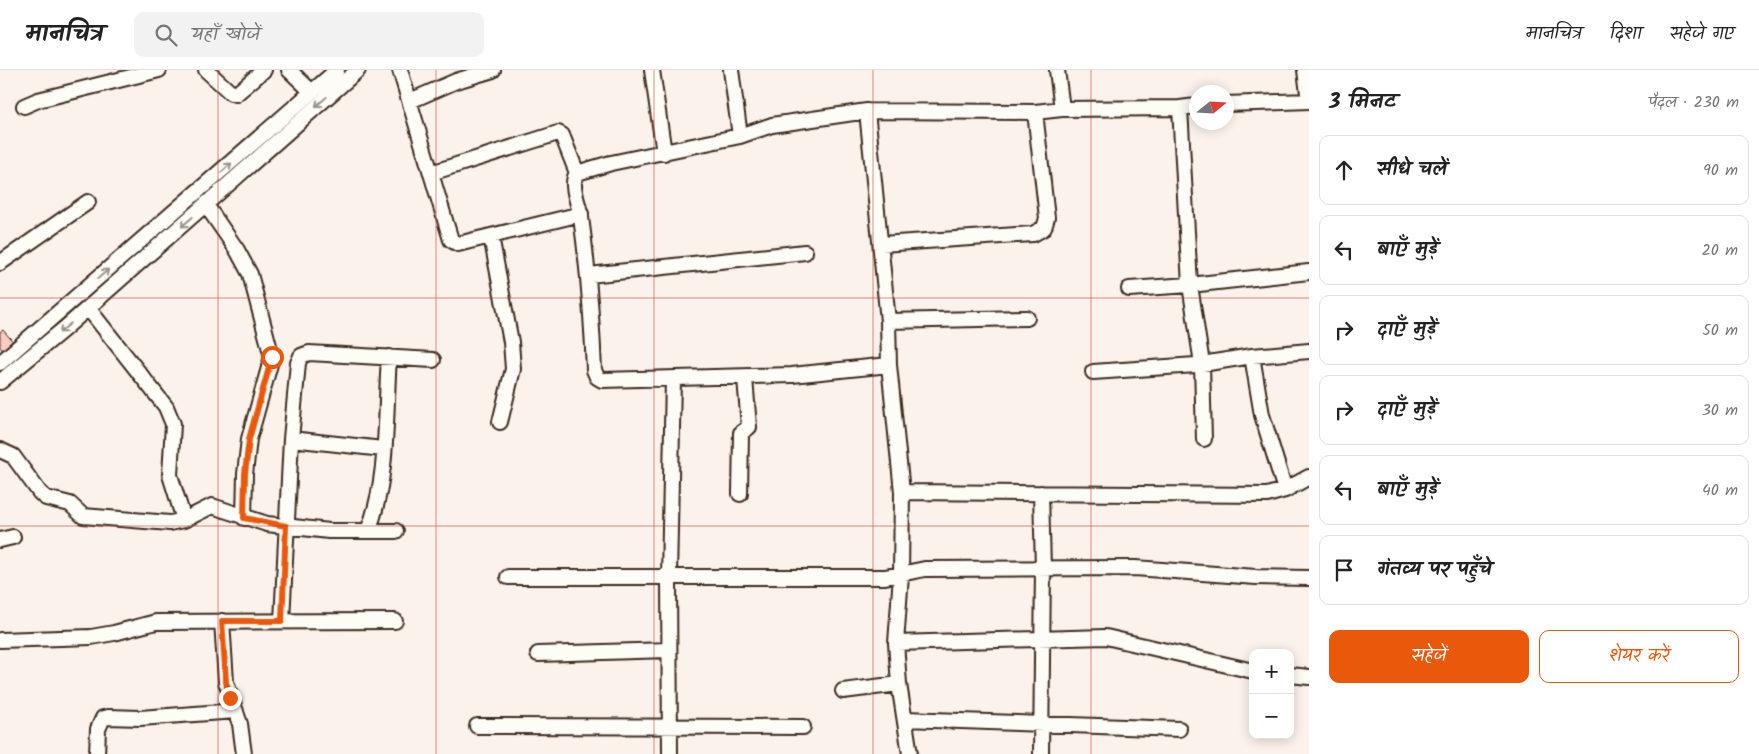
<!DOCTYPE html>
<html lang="hi">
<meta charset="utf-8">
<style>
body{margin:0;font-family:Kalam,"Playpen Sans Deva",sans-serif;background:#f2f2f2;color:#222}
.controls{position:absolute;right:15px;bottom:15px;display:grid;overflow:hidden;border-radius:10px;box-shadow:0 2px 12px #0003}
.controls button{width:45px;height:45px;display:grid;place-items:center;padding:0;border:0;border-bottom:1px solid #e0e0e0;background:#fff;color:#222;font:25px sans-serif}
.compass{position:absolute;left:1189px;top:15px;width:45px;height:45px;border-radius:50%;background:#fff;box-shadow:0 2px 12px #0003;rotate:72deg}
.stop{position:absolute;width:15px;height:15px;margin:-11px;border:4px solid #ea580c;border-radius:50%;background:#fff}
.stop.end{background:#ea580c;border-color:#fff;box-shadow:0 1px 5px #0008}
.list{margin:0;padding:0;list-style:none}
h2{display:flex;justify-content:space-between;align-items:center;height:65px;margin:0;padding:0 20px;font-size:21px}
h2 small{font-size:16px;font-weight:400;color:#767676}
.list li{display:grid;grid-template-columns:32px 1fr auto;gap:15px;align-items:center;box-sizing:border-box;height:70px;margin:0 10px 10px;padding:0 10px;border:1px solid #e0e0e0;border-radius:10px}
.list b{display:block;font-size:19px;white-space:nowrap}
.list em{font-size:16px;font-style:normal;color:#767676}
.actions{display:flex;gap:10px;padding:15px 20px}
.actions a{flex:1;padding:11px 0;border:1px solid #ea580c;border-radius:10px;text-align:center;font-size:18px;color:#ea580c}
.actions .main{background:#ea580c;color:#fff}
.icon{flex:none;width:28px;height:28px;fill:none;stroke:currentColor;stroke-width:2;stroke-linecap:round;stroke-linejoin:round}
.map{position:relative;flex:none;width:1309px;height:684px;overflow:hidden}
header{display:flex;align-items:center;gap:30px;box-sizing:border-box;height:70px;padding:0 25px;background:#fff;border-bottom:1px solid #e0e0e0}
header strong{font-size:24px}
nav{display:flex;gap:28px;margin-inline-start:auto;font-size:18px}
.search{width:350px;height:45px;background:#f2f2f2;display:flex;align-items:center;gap:12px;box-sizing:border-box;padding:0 18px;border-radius:10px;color:#767676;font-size:19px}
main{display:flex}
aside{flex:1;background:#fff}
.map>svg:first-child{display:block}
.building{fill:#facac0;stroke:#3b2a1e}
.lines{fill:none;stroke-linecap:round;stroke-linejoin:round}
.minor-casing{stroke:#3b2a1e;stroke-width:18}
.minor{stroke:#fdfcf7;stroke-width:14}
.oneway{stroke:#9c938a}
.route{stroke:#ea580c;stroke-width:6}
.grid{fill:none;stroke:#c8321e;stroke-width:1;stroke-opacity:0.55}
</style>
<header>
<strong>मानचित्र</strong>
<div class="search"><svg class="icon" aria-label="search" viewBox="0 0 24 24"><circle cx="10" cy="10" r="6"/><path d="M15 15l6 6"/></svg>यहाँ खोजें</div>
<nav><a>मानचित्र</a><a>दिशा</a><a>सहेजे गए</a></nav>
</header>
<main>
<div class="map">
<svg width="1309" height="684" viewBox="0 0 1309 684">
<rect width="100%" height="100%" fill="#fcf2ec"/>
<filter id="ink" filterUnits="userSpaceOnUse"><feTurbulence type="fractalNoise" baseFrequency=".02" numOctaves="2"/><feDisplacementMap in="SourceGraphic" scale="10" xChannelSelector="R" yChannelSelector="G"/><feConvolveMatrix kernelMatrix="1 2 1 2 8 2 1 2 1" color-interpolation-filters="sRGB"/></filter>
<g filter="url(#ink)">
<path class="building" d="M3,260L16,275L5,284L0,277V262Z"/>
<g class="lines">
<defs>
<path id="minor" d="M206,0L231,23L236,24L264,0
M289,0L312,22
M400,0L451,170L458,174L581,144
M652,0L664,83
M731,0L740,66
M1057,0L1062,39
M1305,0L1309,31
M410,31L456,11L493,0
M1226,34L1309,31
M24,36L38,30L159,0
M1180,38L1196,36
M867,41L888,251L889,295L792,305L602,310L597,307L594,300C592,248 588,198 581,147C579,134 569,114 577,103L611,93L740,66L772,55Z
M867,41L1035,42L1047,148L1044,158L1033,164L881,174
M1035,42L1062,39L1180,38L1190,215L1309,202
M431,103L558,63L562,65L577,103
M206,135L237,180L250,204L272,287L249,369L245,404L244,448
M491,166L511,272L513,299L500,352
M0,193L88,132
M589,205L805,182
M1129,219L1190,215L1202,294L1204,369
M88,238L166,337L173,354L170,405L184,450
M888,251L1027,248
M1252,286L1262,345L1285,420
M0,293L337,0
M889,295L902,422L901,505L896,573L899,614L910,684
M1093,302L1196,295L1252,286L1309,281
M0,312L64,259L358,0
M291,369L383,379
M0,380L13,386L40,423L46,428L70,434L83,446L170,453L184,450L212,436L267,454L329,461H396
M902,422L1267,425L1285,420L1309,407
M1041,423L1043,498L1041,684
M740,424L741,363L749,357L745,308
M368,461C389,408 385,344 389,287
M0,470L13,467
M508,507H885L925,499L1135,498L1256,507L1309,508
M222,551L226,612L240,654L244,684
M282,551L291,369L298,293L301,286L309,283L433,290
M0,570L91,567L114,563L156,552L395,551
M896,573L1106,567L1253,601
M538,584L669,580
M1290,605L1309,607
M843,621L899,614
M905,649L1179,659
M477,656L803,657
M97,684L98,659L103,648L108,647L140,648L236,641
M670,684L669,507L673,309"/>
</defs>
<use href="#minor" class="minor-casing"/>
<use href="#minor" class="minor"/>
</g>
<defs><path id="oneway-shaft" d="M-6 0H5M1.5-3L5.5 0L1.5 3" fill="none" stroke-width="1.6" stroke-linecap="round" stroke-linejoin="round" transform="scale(1.25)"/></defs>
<g class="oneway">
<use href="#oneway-shaft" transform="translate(321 32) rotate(139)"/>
<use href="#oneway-shaft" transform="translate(226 98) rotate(-41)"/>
<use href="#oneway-shaft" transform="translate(187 152) rotate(139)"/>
<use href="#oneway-shaft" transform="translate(103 204) rotate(-41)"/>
<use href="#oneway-shaft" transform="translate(65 258) rotate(140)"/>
</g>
</g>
<g class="lines" filter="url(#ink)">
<path class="route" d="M230,628L226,612L222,551H282L286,456L244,448L245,404L249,369L272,287"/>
</g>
<path class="grid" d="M218,0V684M436,0V684M654,0V684M873,0V684M1091,0V684M0,228H1309M0,456H1309"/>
</svg>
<div class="controls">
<button>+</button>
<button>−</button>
</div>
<svg class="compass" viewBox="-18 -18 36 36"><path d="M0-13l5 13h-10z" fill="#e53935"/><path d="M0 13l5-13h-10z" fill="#767676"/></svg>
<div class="stop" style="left:272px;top:287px"></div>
<div class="stop end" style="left:230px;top:628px"></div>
</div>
<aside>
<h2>3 मिनट<small>पैदल · 230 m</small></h2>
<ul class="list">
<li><svg class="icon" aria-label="ahead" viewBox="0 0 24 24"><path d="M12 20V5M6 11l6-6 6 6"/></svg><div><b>सीधे चलें</b></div><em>90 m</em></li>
<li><svg class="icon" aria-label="left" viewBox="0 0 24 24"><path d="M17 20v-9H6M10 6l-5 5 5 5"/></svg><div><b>बाएँ मुड़ें</b></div><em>20 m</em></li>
<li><svg class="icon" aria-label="right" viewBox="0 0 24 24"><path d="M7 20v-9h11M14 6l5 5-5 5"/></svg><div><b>दाएँ मुड़ें</b></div><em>50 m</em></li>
<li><svg class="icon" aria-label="right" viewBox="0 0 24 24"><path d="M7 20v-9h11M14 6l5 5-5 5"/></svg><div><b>दाएँ मुड़ें</b></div><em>30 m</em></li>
<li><svg class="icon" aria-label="left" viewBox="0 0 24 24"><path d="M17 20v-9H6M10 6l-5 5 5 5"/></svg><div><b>बाएँ मुड़ें</b></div><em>40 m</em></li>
<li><svg class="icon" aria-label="arrive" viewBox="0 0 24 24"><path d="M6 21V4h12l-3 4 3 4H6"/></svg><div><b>गंतव्य पर पहुँचे</b></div></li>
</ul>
<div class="actions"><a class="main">सहेजें</a><a>शेयर करें</a></div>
</aside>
</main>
